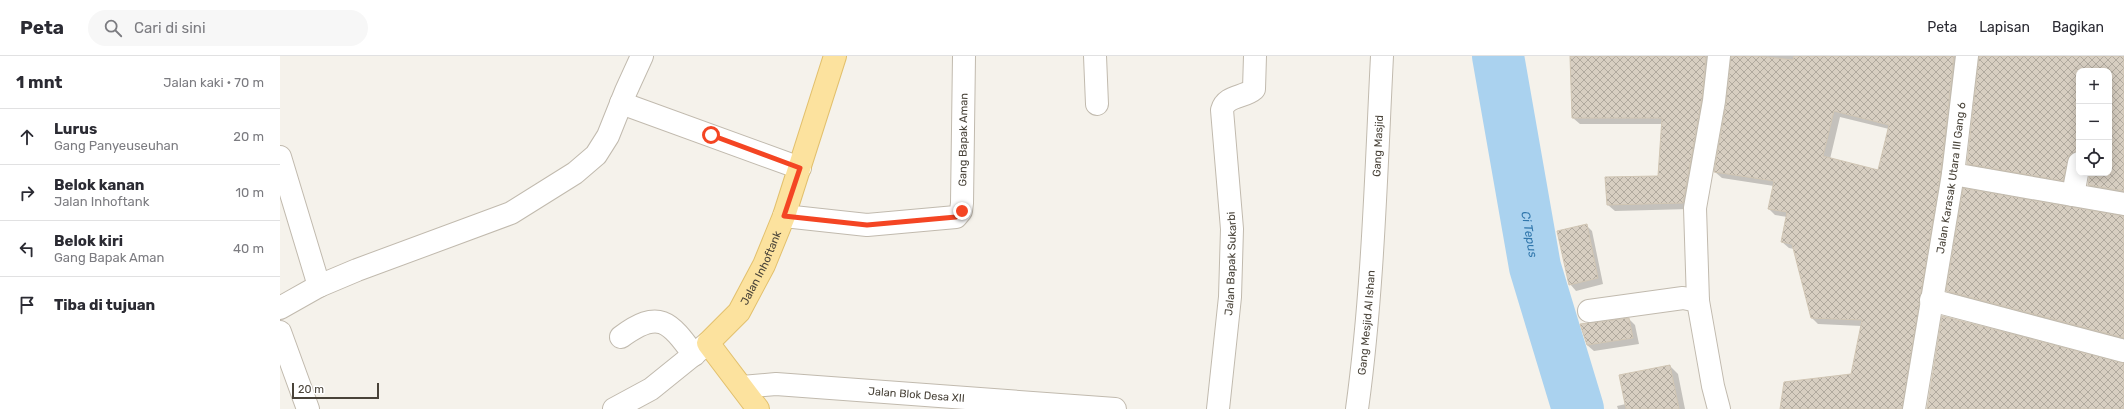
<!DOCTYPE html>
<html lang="id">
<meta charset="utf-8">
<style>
body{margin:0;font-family:Rubik,sans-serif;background:#f7f7f7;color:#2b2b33}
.controls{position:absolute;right:12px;top:12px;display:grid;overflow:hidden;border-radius:8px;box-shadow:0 2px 10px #0003}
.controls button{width:36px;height:36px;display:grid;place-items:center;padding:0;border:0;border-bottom:1px solid #e1e1e2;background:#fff;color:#2b2b33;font:20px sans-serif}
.scale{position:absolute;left:12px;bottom:10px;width:87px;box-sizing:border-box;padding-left:4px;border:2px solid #494339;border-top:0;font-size:11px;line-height:14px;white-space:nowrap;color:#494339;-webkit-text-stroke:3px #fff;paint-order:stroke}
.stop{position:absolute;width:12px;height:12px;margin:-9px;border:3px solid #f44523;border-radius:50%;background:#fff}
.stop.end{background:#f44523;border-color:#fff;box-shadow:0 1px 4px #0008}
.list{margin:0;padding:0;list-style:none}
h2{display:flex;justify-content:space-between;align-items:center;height:52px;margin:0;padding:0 16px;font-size:17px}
h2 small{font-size:13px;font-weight:400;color:#7c7c81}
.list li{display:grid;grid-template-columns:26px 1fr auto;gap:12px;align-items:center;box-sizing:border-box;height:56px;padding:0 16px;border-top:1px solid #e1e1e2}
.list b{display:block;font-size:15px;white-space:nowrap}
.list p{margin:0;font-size:13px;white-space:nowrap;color:#7c7c81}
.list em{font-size:13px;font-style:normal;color:#7c7c81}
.icon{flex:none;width:22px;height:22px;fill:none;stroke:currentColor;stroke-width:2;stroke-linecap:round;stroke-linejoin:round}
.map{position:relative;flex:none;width:1844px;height:353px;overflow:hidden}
header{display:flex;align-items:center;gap:24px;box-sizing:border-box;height:56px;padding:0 20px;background:#fff;border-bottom:1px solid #e1e1e2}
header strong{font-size:19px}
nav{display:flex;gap:22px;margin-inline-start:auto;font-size:14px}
.search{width:280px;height:36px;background:#f7f7f7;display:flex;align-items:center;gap:10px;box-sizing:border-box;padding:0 14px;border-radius:22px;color:#7c7c81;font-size:15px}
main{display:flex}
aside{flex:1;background:#fff}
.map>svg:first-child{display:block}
.shadow{fill:#0003;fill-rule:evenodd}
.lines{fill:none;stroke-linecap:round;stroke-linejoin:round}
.river{stroke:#aad2ef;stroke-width:52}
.building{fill:url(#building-cross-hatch);stroke:#d1c6b4;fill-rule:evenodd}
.minor-casing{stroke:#c1baae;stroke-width:24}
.major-casing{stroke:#e2c06d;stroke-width:24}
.minor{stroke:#fff;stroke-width:22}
.major{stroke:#fce29e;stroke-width:22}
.route{stroke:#f44523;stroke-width:5}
.labels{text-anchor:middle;stroke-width:4;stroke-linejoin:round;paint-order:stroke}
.street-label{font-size:11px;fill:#494339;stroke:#fff}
.water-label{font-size:12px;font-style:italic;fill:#3177ac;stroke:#fff}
</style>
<header>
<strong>Peta</strong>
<div class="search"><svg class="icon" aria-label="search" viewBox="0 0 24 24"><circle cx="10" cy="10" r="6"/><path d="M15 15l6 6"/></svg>Cari di sini</div>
<nav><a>Peta</a><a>Lapisan</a><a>Bagikan</a></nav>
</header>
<main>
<aside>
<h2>1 mnt<small>Jalan kaki · 70 m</small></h2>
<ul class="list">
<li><svg class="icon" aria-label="ahead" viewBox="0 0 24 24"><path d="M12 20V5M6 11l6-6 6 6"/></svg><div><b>Lurus</b><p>Gang Panyeuseuhan</p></div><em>20 m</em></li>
<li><svg class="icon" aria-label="right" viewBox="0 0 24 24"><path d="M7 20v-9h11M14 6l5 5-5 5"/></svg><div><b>Belok kanan</b><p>Jalan Inhoftank</p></div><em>10 m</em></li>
<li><svg class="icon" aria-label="left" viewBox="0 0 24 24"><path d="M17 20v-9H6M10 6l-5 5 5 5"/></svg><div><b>Belok kiri</b><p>Gang Bapak Aman</p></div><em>40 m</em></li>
<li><svg class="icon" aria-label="arrive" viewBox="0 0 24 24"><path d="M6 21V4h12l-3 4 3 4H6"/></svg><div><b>Tiba di tujuan</b></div></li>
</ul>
</aside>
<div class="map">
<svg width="1844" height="353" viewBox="0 0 1844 353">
<defs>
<pattern id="building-cross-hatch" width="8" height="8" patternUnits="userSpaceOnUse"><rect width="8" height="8" fill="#d7cec1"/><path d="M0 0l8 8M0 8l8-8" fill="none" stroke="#b0a99e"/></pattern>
</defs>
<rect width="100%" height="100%" fill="#f5f2eb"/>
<path class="shadow" d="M1291,0H1435L1409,153L1335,155L1328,149L1379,121L1382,68H1300L1293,62Z
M1452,0H1683L1629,353H1501L1572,319L1582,270L1538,268L1531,261L1514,193L1509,192L1502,186L1507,161L1495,159L1489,153L1494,130L1442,122L1435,116L1447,47ZM1560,61L1609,73L1599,115L1550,103Z
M1700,0H1844V140L1815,135L1809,129L1810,117H1829V15H1799V103L1789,130L1694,114L1688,107Z
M1844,161V286L1674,241L1667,235Z
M1306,169L1312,175L1323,228L1296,235L1290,228Z
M1349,263L1355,269L1359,288L1314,295L1307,289Z
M1390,310L1398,318L1405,353H1338L1337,350L1346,348Z"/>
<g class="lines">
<path class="river" id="s1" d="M1218,0L1255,211L1298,353"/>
</g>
<path class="building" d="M1290,0H1426L1422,43L1403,147L1327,149L1325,121L1378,120L1382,62H1292Z
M1451,0H1478L1513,4L1514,0H1674L1661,116L1622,353H1500L1504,326L1571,318L1582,264L1531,262L1512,188L1501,186L1507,156L1488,153L1494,125L1434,116L1446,47ZM1554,55L1609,69L1598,114L1543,100Z
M1699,0H1844V135L1808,129L1810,117H1829V15H1799V95L1789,99L1783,125L1687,108Z
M1683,132L1844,160V282L1666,235Z
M1307,168L1318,222L1289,229L1277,175Z
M1662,260L1844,307V353H1647Z
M1349,262L1353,282L1307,289L1300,268Z
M1390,309L1399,353H1346L1339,319Z"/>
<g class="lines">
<defs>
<g id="minor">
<path d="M815,0L817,48"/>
<path d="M341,47L520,112"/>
<path d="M0,101L39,230"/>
<path d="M1673,118L1844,148"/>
<path d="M1793,139L1799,107"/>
<path id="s2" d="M504,160L587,169L676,161L681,155L682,147L684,0"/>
<path d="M1651,244L1844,295"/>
<path d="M0,252L39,230L77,214L231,157L295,117L316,99L328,80L346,35L362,0"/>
<path d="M1309,255L1403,242L1418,245"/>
<path d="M0,276L28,353"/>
<path d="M341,281C379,253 389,265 414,299"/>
<path id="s3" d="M462,331L496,328L835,353"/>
<path d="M334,353L371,333L428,287"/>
<path id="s4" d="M938,353L950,241L952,173L942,54C946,39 964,42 974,33L975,0"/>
<path id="s5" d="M1077,353C1093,236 1096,118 1102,0"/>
<path d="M1439,353L1433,330L1418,245L1415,152L1434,45L1439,0"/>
<path id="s6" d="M1634,353L1673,118L1687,0"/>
</g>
<g id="major">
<path id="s7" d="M478,353L428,287L459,256L484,209L504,160L555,0"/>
</g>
</defs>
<use href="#minor" class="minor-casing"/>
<use href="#major" class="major-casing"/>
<use href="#minor" class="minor"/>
<use href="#major" class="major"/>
</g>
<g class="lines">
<path class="route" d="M431,79L520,112L504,160L587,169L676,161L682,155"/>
</g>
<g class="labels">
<g class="street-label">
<text dy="4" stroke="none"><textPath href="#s2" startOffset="252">Gang Bapak Aman</textPath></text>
<text dy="4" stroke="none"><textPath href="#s5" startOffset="264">Gang Masjid</textPath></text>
<text dy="4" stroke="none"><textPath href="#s6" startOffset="234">Jalan Karasak Utara III Gang 6</textPath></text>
<text dy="4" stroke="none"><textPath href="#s4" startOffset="146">Jalan Bapak Sukarbi</textPath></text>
<text dy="4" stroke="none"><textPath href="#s7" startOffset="176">Jalan Inhoftank</textPath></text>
<text dy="4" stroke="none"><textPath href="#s5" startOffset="87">Gang Mesjid Al Ishan</textPath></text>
<text dy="4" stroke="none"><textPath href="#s3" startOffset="175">Jalan Blok Desa XII</textPath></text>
</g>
<g class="water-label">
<text dy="4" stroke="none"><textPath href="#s1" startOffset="181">Ci Tepus</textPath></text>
</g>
</g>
</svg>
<div class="controls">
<button>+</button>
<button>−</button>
<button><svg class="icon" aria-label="locate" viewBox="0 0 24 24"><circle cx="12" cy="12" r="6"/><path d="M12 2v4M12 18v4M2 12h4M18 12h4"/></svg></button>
</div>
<div class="scale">20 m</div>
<div class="stop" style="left:431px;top:79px"></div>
<div class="stop end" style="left:682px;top:155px"></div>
</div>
</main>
